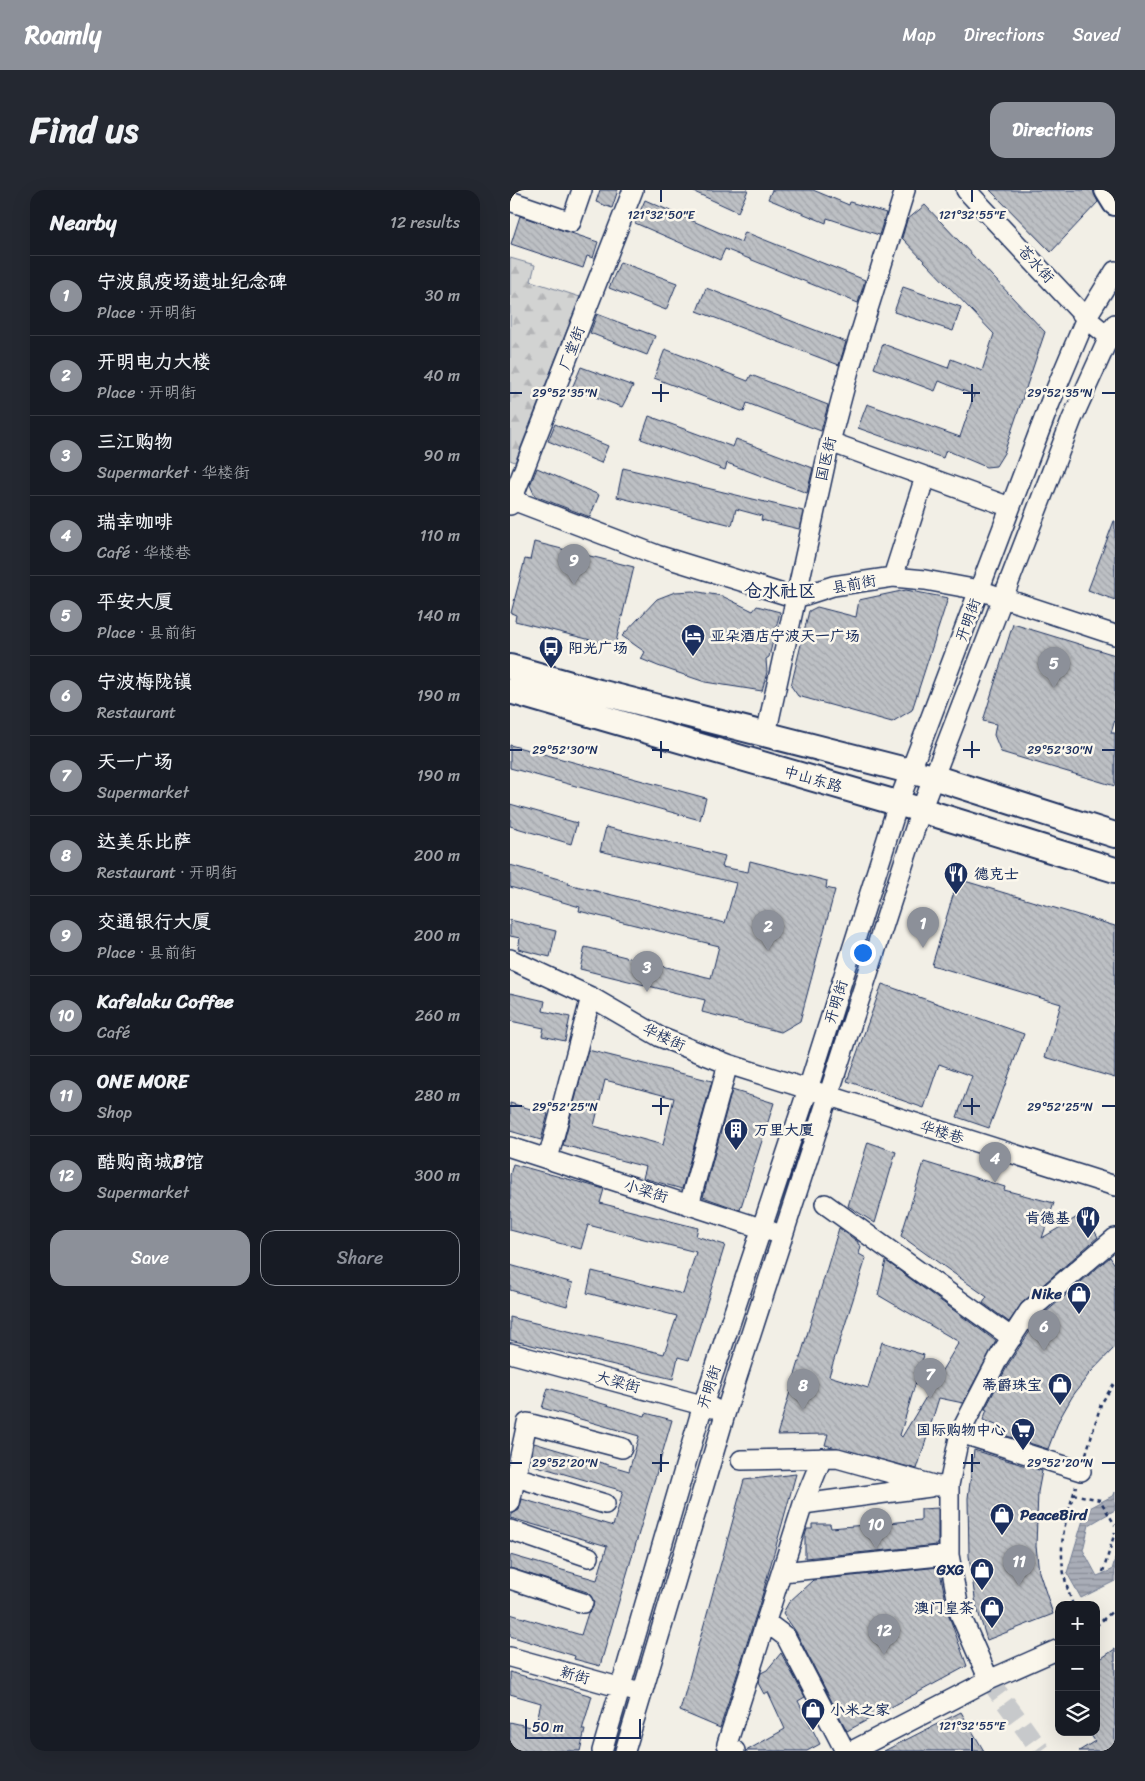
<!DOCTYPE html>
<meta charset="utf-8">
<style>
body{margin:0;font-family:Sriracha,"LXGW WenKai TC",sans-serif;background:#242831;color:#f1f3f6}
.controls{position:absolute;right:15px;bottom:15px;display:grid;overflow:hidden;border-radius:10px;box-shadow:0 5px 20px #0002}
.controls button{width:45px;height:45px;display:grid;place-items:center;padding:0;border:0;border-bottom:1px solid #363941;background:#171b24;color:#f1f3f6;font:25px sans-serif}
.scale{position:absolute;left:15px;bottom:12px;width:116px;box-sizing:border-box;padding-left:5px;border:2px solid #1b2f5e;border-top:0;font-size:14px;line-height:18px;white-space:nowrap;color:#1b2f5e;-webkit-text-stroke:4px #fbf7ec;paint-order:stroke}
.you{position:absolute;left:352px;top:762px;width:18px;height:18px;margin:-12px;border:4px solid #fff;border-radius:50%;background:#1a73e8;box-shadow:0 0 0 8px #1a73e833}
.badge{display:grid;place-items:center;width:32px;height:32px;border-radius:50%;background:#8c9099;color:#fff;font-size:16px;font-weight:700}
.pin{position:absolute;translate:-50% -41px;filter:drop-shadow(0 1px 2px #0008)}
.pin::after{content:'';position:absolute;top:26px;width:18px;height:15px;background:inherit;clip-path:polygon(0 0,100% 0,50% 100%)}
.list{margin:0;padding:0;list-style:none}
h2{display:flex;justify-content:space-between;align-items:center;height:65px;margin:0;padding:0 20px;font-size:21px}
h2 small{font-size:16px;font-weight:400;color:#9ea1a6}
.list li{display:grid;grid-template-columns:32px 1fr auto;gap:15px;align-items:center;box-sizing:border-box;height:80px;padding:0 20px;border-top:1px solid #363941}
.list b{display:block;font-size:19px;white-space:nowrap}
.list p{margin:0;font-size:16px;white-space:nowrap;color:#9ea1a6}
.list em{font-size:16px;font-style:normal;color:#9ea1a6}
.actions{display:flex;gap:10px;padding:15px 20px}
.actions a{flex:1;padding:11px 0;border:1px solid #8c9099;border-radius:15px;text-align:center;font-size:18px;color:#8c9099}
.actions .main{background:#8c9099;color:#fff}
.icon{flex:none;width:28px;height:28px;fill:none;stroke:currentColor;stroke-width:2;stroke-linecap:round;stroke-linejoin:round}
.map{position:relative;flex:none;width:605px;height:1561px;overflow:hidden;border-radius:15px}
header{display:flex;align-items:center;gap:30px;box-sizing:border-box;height:70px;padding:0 25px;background:#8c9099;color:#fff}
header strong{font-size:24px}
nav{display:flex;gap:28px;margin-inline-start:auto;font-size:18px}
.intro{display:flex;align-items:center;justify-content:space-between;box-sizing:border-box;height:120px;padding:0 30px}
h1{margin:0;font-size:35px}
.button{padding:12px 22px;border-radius:15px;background:#8c9099;color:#fff;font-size:18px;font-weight:700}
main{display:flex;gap:30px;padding:0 30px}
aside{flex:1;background:#171b24;border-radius:15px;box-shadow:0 5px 20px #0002}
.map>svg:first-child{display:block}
.forest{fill:url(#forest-firs);stroke:#768198}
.water{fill:url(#water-rules);stroke:#707b93}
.building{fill:url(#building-back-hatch);stroke:#1b2f5e;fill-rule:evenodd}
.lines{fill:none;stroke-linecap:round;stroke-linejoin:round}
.minor-tunnel{stroke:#c7c9cb;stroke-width:19;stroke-dasharray:19 9;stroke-linecap:butt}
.minor-casing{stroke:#1b2f5e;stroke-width:22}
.major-casing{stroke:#1b2f5e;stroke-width:28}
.path{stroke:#1b2f5e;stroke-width:2.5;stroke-dasharray:4 4;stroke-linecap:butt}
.minor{stroke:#fbf7ec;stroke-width:19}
.major{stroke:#fbf7ec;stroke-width:24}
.ticks{fill:none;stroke:#1b2f5e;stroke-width:2}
.labels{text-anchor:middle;stroke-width:5;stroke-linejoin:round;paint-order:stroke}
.street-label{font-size:15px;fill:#1b2f5e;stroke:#fbf7ec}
.poi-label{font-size:15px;font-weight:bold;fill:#1b2f5e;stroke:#fbf7ec;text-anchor:start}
.quarter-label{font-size:18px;font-weight:bold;fill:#1b2f5e;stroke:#fbf7ec}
.ticks-label{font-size:12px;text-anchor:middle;fill:#1b2f5e;stroke:#fbf7ec;stroke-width:5;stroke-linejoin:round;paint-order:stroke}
</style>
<header>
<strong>Roamly</strong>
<nav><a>Map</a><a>Directions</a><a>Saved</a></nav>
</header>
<div class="intro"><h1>Find us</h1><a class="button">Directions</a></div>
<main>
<aside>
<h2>Nearby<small>12 results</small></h2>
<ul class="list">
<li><span class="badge">1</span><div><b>宁波鼠疫场遗址纪念碑</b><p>Place · 开明街</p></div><em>30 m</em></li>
<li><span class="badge">2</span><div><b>开明电力大楼</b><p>Place · 开明街</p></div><em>40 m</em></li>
<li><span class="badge">3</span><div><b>三江购物</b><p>Supermarket · 华楼街</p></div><em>90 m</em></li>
<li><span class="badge">4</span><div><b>瑞幸咖啡</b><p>Café · 华楼巷</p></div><em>110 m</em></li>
<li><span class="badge">5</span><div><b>平安大厦</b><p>Place · 县前街</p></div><em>140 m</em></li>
<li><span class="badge">6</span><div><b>宁波梅陇镇</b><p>Restaurant</p></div><em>190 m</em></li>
<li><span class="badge">7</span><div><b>天一广场</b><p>Supermarket</p></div><em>190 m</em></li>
<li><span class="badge">8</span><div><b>达美乐比萨</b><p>Restaurant · 开明街</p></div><em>200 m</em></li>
<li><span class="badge">9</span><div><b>交通银行大厦</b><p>Place · 县前街</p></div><em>200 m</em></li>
<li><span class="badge">10</span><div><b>Kafelaku Coffee</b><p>Café</p></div><em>260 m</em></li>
<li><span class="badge">11</span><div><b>ONE MORE</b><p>Shop</p></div><em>280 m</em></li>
<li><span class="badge">12</span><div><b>酷购商城B馆</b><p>Supermarket</p></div><em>300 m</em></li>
</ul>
<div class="actions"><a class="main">Save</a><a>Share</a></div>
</aside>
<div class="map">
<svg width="605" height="1561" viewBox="0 0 605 1561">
<defs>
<pattern id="forest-firs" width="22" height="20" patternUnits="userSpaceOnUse" patternTransform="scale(1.25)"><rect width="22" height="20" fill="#d2d3d2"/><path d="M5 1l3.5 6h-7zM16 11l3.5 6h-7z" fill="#b4b5b7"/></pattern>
<pattern id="water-rules" width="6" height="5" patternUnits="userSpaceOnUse" patternTransform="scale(1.25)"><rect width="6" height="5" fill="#a9adb7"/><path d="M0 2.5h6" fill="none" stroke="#898d98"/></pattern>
<pattern id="building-back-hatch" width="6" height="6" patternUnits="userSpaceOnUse" patternTransform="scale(1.25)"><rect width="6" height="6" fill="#bdc0c4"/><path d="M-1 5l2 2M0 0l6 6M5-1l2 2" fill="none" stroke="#a2a5ab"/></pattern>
</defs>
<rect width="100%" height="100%" fill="#f2efe6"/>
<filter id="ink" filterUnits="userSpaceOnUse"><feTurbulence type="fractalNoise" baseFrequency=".02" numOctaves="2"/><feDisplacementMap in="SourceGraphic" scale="10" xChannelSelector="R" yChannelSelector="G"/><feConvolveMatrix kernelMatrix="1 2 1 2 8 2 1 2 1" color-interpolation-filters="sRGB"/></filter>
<g filter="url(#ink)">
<path class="forest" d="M0,68L25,75L21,91L70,107L5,272L0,270Z"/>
<path class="water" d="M605,1302V1320L579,1335L573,1360L587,1386L602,1380L605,1369V1391L571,1408L557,1383L576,1320L604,1305Z"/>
<path class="building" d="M90,0H108L102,18L86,12Z
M180,0H238L228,22Z
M262,0H303L339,15L340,12L376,23L369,45L317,28L316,33L258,9Z
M480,0H583L588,12L541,62Z
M135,10L231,52L235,42L355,90L348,113L215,59L210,70L125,33Z
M415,15L535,142L494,263L486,276L476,277L436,260L433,268L348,238L357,214L450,247L464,205L429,191L425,201L364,178L373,154L438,178L441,169L472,181L484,144L392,48L397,30Z
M10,26L88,52L83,68L77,66L73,78L1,54Z
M110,72L167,93L156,120L99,98Z
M393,97L451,117L443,141L384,122Z
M196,98L336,152L329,175L187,121Z
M87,124L145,146L137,165L80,143Z
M155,159L238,191L241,185L318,215L311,241L237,213L234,222L144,188Z
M71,177L123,196L112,217L62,198Z
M139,226L223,257L226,249L303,278L297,303L217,273L215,280L131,249Z
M45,234L98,256L91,273L38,251Z
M27,278L89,305L80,327L25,306L20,295Z
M113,278L293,321L289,339L251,330L252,326L226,319L222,335L107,307Z
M604,331H605V410L578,400Z
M24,352L124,377L105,456L5,431L6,425L1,423L15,369L20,370Z
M396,400L438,408L402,520L382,532L288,506L281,496L299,421L307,417L346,427L349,410Z
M183,401L212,406L243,421L247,416L270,422L259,467L256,469L257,482L252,501L195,492L148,476L131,469L135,462L112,446L147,409L165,402Z
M503,434L605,465V530L601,543H605V596L491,562L484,545L486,534L473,531Z
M0,555L196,608L190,630L0,578Z
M0,614L67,633L61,654L0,636Z
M96,637L215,666L212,677L238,682L240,671L317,691L316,698L325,700L290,831L271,842L192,822L195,810L70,779L75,757L201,788L209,756L69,721L70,717L0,697V675L59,692L58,694L215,733L226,693L90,661Z
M448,689L605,736V888L535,867L551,814L422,775Z
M0,730L46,741L40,767L8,759L10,748L0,746Z
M372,794L514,844L479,938L447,927L462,886L429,874L414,918L337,891Z
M0,803L35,811L33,821L60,827L55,851L32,846L34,838L0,831Z
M78,860L202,891L172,999L133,988L136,977L53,955ZM95,890L164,908L153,955L84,936Z
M222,900L264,913L230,1020L193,1007Z
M0,913L38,924L31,950L0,941Z
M358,952L386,962L365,1033L338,1016Z
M414,972L495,997L494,1000L544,1013L532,1048L574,1023L588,1047L512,1113L499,1132L473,1113L477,1107L391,1046Z
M3,974L94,999L90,1013L188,1038L186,1046L215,1055L179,1170L168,1167L163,1189L0,1150V1127L154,1164L167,1126L77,1103L82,1081L173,1104L186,1062L78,1035L71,1059L0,1040V985Z
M329,1038L348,1052V1054L351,1056L349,1064L356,1068L319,1186L358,1198L372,1152L414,1165L390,1245L392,1247L449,1152L368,1105L376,1071L486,1151L453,1213L429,1208L407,1279L315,1255L318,1244L267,1245Z
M600,1067L605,1075V1157L579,1184L562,1207L549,1230L538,1259L494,1245L496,1239L473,1230L477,1220L475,1219L499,1173L528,1129Z
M0,1075L63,1093L57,1116L0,1100Z
M38,1198L135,1226L136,1223L162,1230L90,1476L64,1469L65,1466L0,1446V1424L71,1445L78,1423L83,1417L84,1411L77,1402L0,1378V1365L87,1390L97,1356L1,1328L2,1324L9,1320L12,1309L103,1336L113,1301L20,1274L24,1253L119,1281L129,1246L32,1218Z
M464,1260L532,1281L528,1302L526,1356L529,1382L543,1424L477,1450L466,1415L459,1366L458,1308Z
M286,1284L252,1406L210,1538L170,1521L234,1290Z
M428,1318V1355L295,1368V1346L297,1339H302V1334H320L321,1338L411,1330V1319Z
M429,1377L439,1426L457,1476L337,1541L286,1442L273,1423L279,1412L303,1390Z
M605,1459V1561H569L585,1551L579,1542H586V1472Z
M271,1463L295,1507L288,1511L310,1554L297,1561H236L275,1539L258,1502L254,1504L248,1493L251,1483L257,1480Z
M0,1482L82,1506L72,1540H75L70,1561H0V1532L25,1538L31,1513L0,1504Z
M451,1522L474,1561H374Z"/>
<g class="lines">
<path class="minor-tunnel" d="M479,1490L531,1561"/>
<defs>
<path id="minor" d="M456,0L576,128L598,146
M0,11L61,32L72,0
M320,252L500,317
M0,309L147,365L286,408L323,396L383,387L415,390L469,400L605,445
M0,315L123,0
M383,387L415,287
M256,544L320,252L339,180L395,0
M0,769L81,807L150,847L218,874L605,996
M0,957L263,1042
M38,969L81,807
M315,1014L502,1148
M179,1015L218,874
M0,1163L203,1218
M450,1243L571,1281
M312,1268L293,1314L420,1297
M231,1270L327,1268L427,1296L439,1295
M6,1287L95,1314
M0,1313L17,1233L112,1258
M0,1340L79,1367
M272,1382L439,1365
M0,1389L73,1413
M256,1432L276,1447L335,1561
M0,1467L123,1501
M479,1490L450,1424L439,1365V1295L450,1243L489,1167L519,1121L605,1048
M92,1561L193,1215L298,899L388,614L540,213L576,128L605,81
M115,1561L216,1221L411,620L562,229L605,134
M225,1561L217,1554L293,1314
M342,1561L479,1490L549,1459"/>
<path id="major" d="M597,0L605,13
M0,477L89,502L423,587L605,645
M0,501L411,620L605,680"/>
</defs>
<use href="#minor" class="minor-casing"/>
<use href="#major" class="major-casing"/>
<path class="path" d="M576,1264L591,1214L605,1192
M563,1304L590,1310L605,1335
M593,1382L605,1342
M563,1415C545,1366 551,1344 566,1296
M586,1436L605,1419"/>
<use href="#minor" class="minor"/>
<use href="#major" class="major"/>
</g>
</g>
<path class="ticks" d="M151,0V12M462,0V12M151,194V212M462,194V212M0,203H12M142,203H159M453,203H470M592,203H605M151,551V568M462,551V568M0,560H12M142,560H159M453,560H470M592,560H605M151,908V925M462,908V925M0,916H12M142,916H159M453,916H470M592,916H605M151,1264V1282M462,1264V1282M0,1273H12M142,1273H159M453,1273H470M592,1273H605M462,1548V1561"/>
<defs>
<symbol id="hotel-pin" viewBox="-11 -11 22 30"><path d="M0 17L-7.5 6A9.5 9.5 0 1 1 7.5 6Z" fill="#1b2f5e" stroke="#fbf7ec"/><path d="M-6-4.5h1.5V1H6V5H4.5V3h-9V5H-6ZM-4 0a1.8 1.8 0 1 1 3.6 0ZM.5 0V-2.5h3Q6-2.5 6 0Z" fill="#fff"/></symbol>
<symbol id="bus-pin" viewBox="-11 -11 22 30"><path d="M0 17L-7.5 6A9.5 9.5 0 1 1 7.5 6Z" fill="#1b2f5e" stroke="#fbf7ec"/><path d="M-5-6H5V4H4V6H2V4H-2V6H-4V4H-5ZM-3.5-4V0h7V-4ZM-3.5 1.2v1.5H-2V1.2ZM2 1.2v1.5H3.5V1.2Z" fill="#fff"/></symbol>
<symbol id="restaurant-pin" viewBox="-11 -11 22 30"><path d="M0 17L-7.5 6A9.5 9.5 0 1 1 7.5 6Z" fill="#1b2f5e" stroke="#fbf7ec"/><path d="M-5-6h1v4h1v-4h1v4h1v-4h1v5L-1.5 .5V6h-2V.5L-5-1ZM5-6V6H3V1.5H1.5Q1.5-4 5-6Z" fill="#fff"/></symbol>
<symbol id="building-pin" viewBox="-11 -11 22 30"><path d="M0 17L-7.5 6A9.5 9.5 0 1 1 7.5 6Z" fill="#1b2f5e" stroke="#fbf7ec"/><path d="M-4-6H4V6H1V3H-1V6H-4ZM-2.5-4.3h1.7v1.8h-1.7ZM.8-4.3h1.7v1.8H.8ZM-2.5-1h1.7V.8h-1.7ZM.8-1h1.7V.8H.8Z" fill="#fff"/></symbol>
<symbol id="shop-pin" viewBox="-11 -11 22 30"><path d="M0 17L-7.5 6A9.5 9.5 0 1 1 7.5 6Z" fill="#1b2f5e" stroke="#fbf7ec"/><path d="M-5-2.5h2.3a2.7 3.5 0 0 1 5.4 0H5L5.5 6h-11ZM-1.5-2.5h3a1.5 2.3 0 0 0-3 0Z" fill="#fff"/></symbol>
<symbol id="supermarket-pin" viewBox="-11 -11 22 30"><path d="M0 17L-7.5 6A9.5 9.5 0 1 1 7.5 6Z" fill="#1b2f5e" stroke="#fbf7ec"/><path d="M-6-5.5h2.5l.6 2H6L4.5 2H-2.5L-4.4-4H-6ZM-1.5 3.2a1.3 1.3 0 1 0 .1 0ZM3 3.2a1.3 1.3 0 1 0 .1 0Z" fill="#fff"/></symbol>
</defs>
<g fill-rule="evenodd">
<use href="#hotel-pin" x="169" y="432" width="28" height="38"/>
<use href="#bus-pin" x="27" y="444" width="28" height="38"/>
<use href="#restaurant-pin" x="432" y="670" width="28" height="38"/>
<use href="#building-pin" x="212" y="926" width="28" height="38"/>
<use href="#restaurant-pin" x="564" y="1014" width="28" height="38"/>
<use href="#shop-pin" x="555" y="1090" width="28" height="38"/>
<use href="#shop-pin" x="536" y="1181" width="28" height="38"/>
<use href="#supermarket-pin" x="499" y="1226" width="28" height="38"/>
<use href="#shop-pin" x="478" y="1311" width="28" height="38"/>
<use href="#shop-pin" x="458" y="1366" width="28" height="38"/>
<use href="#shop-pin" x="468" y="1404" width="28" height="38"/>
<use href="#shop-pin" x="289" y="1506" width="28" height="38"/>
</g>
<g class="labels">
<g class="street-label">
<text transform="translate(526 74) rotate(47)" y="5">苍水街</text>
<text transform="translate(62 158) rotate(-69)" y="5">厂堂街</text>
<text transform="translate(316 269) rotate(-77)" y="5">国医街</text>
<text transform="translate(344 394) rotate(-10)" y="5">县前街</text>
<text transform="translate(458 430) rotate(-70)" y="5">开明街</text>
<text transform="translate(303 589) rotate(16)" y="5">中山东路</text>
<text transform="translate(326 812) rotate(-73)" y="5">开明街</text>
<text transform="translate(154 847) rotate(25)" y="5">华楼街</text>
<text transform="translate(432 942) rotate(17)" y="5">华楼巷</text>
<text transform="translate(136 1001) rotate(17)" y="5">小梁街</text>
<text transform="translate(108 1192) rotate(15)" y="5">大梁街</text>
<text transform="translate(199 1197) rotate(-72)" y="5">开明街</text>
<text transform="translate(65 1485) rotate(16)" y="5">新街</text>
</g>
<g class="poi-label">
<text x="200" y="451">亚朵酒店宁波天一广场</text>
<text x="58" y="463">阳光广场</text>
<text x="464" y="689">德克士</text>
<text x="244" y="945">万里大厦</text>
<text x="560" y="1033" text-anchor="end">肯德基</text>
<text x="552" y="1109" text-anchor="end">Nike</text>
<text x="532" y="1200" text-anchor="end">蒂爵珠宝</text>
<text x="496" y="1245" text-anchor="end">国际购物中心</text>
<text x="510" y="1330">PeaceBird</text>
<text x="454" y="1385" text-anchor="end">GXG</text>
<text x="464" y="1423" text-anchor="end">澳门皇茶</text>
<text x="320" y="1525">小米之家</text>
</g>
<g class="quarter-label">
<text x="270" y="407">仓水社区</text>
</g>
</g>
<g class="ticks-label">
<text x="151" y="29">121°32'50"E</text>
<text x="462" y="29">121°32'55"E</text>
<text x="55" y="207">29°52'35"N</text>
<text x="550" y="207">29°52'35"N</text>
<text x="55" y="564">29°52'30"N</text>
<text x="550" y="564">29°52'30"N</text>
<text x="55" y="921">29°52'25"N</text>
<text x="550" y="921">29°52'25"N</text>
<text x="55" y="1277">29°52'20"N</text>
<text x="550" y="1277">29°52'20"N</text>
<text x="462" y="1540">121°32'55"E</text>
</g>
</svg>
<div class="controls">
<button>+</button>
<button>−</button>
<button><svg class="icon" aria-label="layers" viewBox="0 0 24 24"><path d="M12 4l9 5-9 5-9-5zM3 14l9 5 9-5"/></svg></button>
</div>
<div class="scale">50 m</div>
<div class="you"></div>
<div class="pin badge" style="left:413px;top:758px">1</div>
<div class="pin badge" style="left:258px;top:761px">2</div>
<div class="pin badge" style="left:137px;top:802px">3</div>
<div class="pin badge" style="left:485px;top:993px">4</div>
<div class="pin badge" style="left:544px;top:498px">5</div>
<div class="pin badge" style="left:534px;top:1161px">6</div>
<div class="pin badge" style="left:420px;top:1209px">7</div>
<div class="pin badge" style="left:293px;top:1220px">8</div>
<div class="pin badge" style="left:64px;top:395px">9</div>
<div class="pin badge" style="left:366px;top:1359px">10</div>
<div class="pin badge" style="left:509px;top:1396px">11</div>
<div class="pin badge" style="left:374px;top:1465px">12</div>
</div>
</main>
